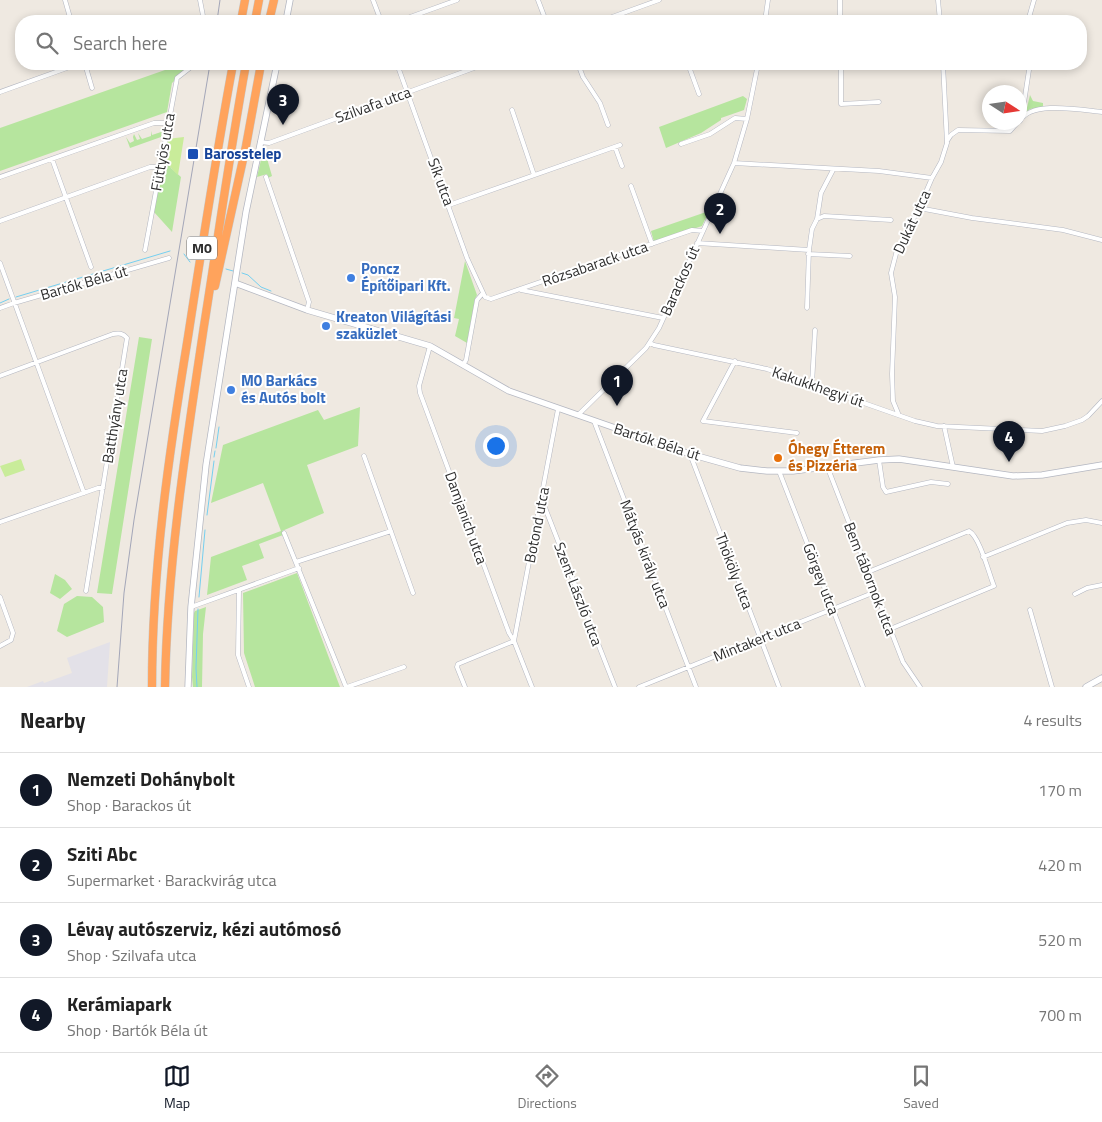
<!DOCTYPE html>
<meta charset="utf-8">
<style>
body{margin:0;font-family:"Titillium Web",sans-serif;background:#f6f6f6;color:#222}
.compass{position:absolute;left:982px;top:85px;width:45px;height:45px;border-radius:50%;background:#fff;box-shadow:0 2px 8px #0003;rotate:102deg}
.you{position:absolute;left:495px;top:445px;width:18px;height:18px;margin:-12px;border:4px solid #fff;border-radius:50%;background:#1a73e8;box-shadow:0 0 0 8px #1a73e833}
.badge{display:grid;place-items:center;width:32px;height:32px;border-radius:50%;background:#111827;color:#fff;font-size:16px;font-weight:700}
.pin{position:absolute;translate:-50% -41px;filter:drop-shadow(0 1px 2px #0008)}
.pin::after{content:'';position:absolute;top:26px;width:18px;height:15px;background:inherit;clip-path:polygon(0 0,100% 0,50% 100%)}
.list{margin:0;padding:0;list-style:none}
h2{display:flex;justify-content:space-between;align-items:center;height:65px;margin:0;padding:0 20px;font-size:21px}
h2 small{font-size:16px;font-weight:400;color:#767676}
.list li{display:grid;grid-template-columns:32px 1fr auto;gap:15px;align-items:center;box-sizing:border-box;height:75px;padding:0 20px;border-top:1px solid #e0e0e0}
.list b{display:block;font-size:19px;white-space:nowrap}
.list p{margin:0;font-size:16px;white-space:nowrap;color:#767676}
.list em{font-size:16px;font-style:normal;color:#767676}
.icon{flex:none;width:28px;height:28px;fill:none;stroke:currentColor;stroke-width:2;stroke-linecap:round;stroke-linejoin:round}
.map{position:relative;flex:none;width:1102px;height:687px;overflow:hidden}
.search{position:absolute;background:#fff;box-shadow:0 2px 8px #0003;left:15px;right:15px;top:15px;height:55px;display:flex;align-items:center;gap:12px;box-sizing:border-box;padding:0 18px;border-radius:20px;color:#767676;font-size:19px}
.sheet{height:365px;background:#fff}
nav{display:flex;justify-content:space-around;align-items:center;box-sizing:border-box;height:70px;border-top:1px solid #e0e0e0;background:#fff;font-size:14px;color:#767676}
nav a{display:grid;justify-items:center;gap:2px}
nav .on{color:#111827}
.map>svg:first-child{display:block}
.industrial{fill:#e3e1e8}
.green{fill:#b6e59e}
.pitch{fill:#c9ec9a}
.lines{fill:none;stroke-linecap:round;stroke-linejoin:round}
.stream{stroke:#75cff0;stroke-width:1}
.street-casing{stroke:#b4b7c1;stroke-width:5}
.secondary-casing{stroke:#b4b7c1;stroke-width:7}
.highway-casing{stroke:#c9c9c9;stroke-width:9}
.street{stroke:#fff;stroke-width:4}
.secondary{stroke:#fff;stroke-width:5.5}
.highway{stroke:#ffa35c;stroke-width:8}
.rail{stroke:#a3a6b8;stroke-width:1}
.transit-dot{fill:#1a4fb4;stroke:#fff;stroke-width:2}
.shop-dot{fill:#3f7fe0;stroke:#fff;stroke-width:2}
.food-dot{fill:#e8710a;stroke:#fff;stroke-width:2}
.labels{text-anchor:middle;stroke-width:4;stroke-linejoin:round;paint-order:stroke}
.shield{fill:#fff;stroke:#6d6d6d;stroke-width:1}
.shield-label{font-size:14px;font-weight:bold;fill:#2e2e2e}
.street-label{font-size:15px;fill:#2e2e2e;stroke:#fff}
.transit-label{font-size:15px;font-weight:bold;fill:#164399;stroke:#fff;text-anchor:start}
.shop-label{font-size:15px;font-weight:bold;fill:#366cbe;stroke:#fff;text-anchor:start}
.food-label{font-size:15px;font-weight:bold;fill:#c56008;stroke:#fff;text-anchor:start}
</style>
<div class="map">
<svg width="1102" height="687" viewBox="0 0 1102 687">
<rect width="100%" height="100%" fill="#efe9e1"/>
<path class="industrial" d="M110,642L107,687H27L43,681L44,683L72,673L67,658Z"/>
<path class="green" d="M182,64H193L172,83L167,112L0,171V128Z
M1030,95L1033,101L1043,103V107L1030,109L1026,112Z
M743,96L747,99L744,110L721,118V120L701,133L666,148L659,127Z
M160,128L162,129L161,137L130,148L126,137L130,143L134,141L133,137L134,134L137,140L140,139L138,133L142,139L151,136V131L152,135L161,132Z
M267,149L268,162L272,176L268,178L267,174L257,177L263,151Z
M164,154L171,168L181,177L172,232L154,212Z
M709,211L702,226L654,242L651,231Z
M465,261L477,295L475,299L467,343L455,336L459,319L454,318Z
M139,337L152,339L112,594L97,593Z
M360,407L358,446L307,465L324,513L282,531L283,535L259,544L264,558L242,566L247,580L207,595L211,557L281,531L263,483L211,503L223,445L318,410L324,420Z
M297,573L340,687H255L244,653L243,593Z
M55,574L65,580L72,589L60,599L50,593Z
M77,596L92,597L103,607L104,622L67,637L57,631L64,604Z
M206,607L203,634L202,687H193L192,677L194,613L195,611Z"/>
<path class="pitch" d="M184,137L178,175C165,163 164,156 167,139Z
M21,459L25,470L5,477L0,466Z"/>
<g class="lines">
<path class="stream" d="M184,254L190,262
M226,269L233,271
M242,273L248,275L261,287L271,291
M16,297L170,251
M0,303L9,299
M216,448L219,427
M214,457L215,451
M207,515L214,461
M199,597L205,530
M197,687L196,668L198,609"/>
<defs>
<path id="street" d="M65,0L71,21
M200,0L204,21
M373,0L381,21
M538,0L546,21
M840,0V21
M938,0L940,21
M195,21L204,18
M399,21L457,0
M601,21L659,0
M765,21L768,0
M1028,21L1034,0
M85,64L92,88
M397,64L467,258L485,297L491,299L692,230L703,231
M578,64L583,77L600,103L608,125
M690,64H688L699,94
M841,64V104L879,102
M0,92L78,64
M512,110L534,175
M1022,116L1029,70L1028,64
M1020,121C1031,100 1081,110 1102,112
M947,141L951,135L958,130L1010,131L1018,122
M260,142L269,143L485,64
M681,144L710,134L735,118L747,119
M615,147L622,166
M52,159L91,267
M734,163L879,171L932,178
M0,177L154,123H168
M266,177L309,302L307,310
M631,186L652,244
M449,205L620,145
M919,208L972,218L1063,230L1102,240
M817,219L824,216L891,220
M0,221L150,167H160
M697,243L809,250
M145,250L177,78L195,64
M808,254L850,256
M0,263L84,493
M521,290L663,318
M0,308L14,303L169,258
M807,308L809,250L812,229L817,219L821,193L833,170
M650,343L654,345L767,369L915,421L937,426L1042,431L1065,426L1082,420L1088,416L1102,401
M430,346L419,386L420,393L509,633L514,641L532,687
M735,361L703,421L797,433
M463,365L466,360L477,300L483,293
M0,376L113,334C119,333 123,333 127,338L86,591
M812,384L815,330
M898,413L893,401L892,374L895,297L891,273L897,250L919,208L932,178L941,162L947,143L943,64
M578,415L646,348L659,328L734,163L747,119L758,64
M594,421L696,687
M944,426L953,467
M690,454L779,687
M364,456L413,593
M879,460L883,487L886,492L931,482L948,484
M827,466L903,662L920,687
M779,471L863,687
M542,500L615,687
M0,522L98,488H103
M284,533L346,687
M983,557L1067,523L1086,520L1102,523
M296,562L391,531
M868,572L969,531C980,537 989,574 994,586L890,629
M239,590L238,655L249,687
M1075,594L1087,588L1102,585
M0,597L13,633L11,640L0,646
M191,607L299,568
M1030,610L1052,687
M514,641L558,409
M347,687L404,667
M465,687L457,667L458,664L514,641
M639,687L875,592"/>
<path id="secondary" d="M286,21L290,0
M235,283L307,310L430,346L509,391L690,454L740,468L767,471H793L879,460L899,459L1013,476L1042,475L1102,465
M188,687L191,607L206,465L246,212L277,64
M1086,687L1102,678"/>
<path id="highway" d="M241,21L245,0
M255,21L259,0
M269,21L274,0
M215,286L246,146L261,64
M152,687C152,569 169,453 188,337C202,246 216,155 233,64
M165,687C167,566 186,445 204,326C218,238 230,151 246,64"/>
</defs>
<use href="#street" class="street-casing"/>
<use href="#secondary" class="secondary-casing"/>
<use href="#highway" class="highway-casing"/>
<use href="#street" class="street"/>
<use href="#secondary" class="secondary"/>
<use href="#highway" class="highway"/>
<path class="rail" d="M217,21L220,0
M117,687L124,593L134,520L210,64"/>
</g>
<rect class="transit-dot" x="187" y="148" width="12" height="12" rx="2.5"/>
<g class="shop-dot">
<circle cx="351" cy="278" r="5"/>
<circle cx="326" cy="326" r="5"/>
<circle cx="231" cy="390" r="5"/>
</g>
<circle class="food-dot" cx="778" cy="458" r="5"/>
<g class="labels">
<rect class="shield" x="187" y="236.5" width="30" height="23" rx="4"/>
<g class="shield-label">
<text x="202" y="253">M0</text>
</g>
<g class="street-label">
<text transform="translate(373 105) rotate(-20)" y="5">Szilvafa utca</text>
<text transform="translate(163 152) rotate(-80)" y="5">Füttyös utca</text>
<text transform="translate(441 182) rotate(70)" y="5">Sík utca</text>
<text transform="translate(912 222) rotate(-65)" y="5">Dukát utca</text>
<text transform="translate(595 264) rotate(-19)" y="5">Rózsabarack utca</text>
<text transform="translate(680 281) rotate(-66)" y="5">Barackos út</text>
<text transform="translate(84 283) rotate(-16)" y="5">Bartók Béla út</text>
<text transform="translate(818 387) rotate(19)" y="5">Kakukkhegyi út</text>
<text transform="translate(115 416) rotate(-81)" y="5">Batthyány utca</text>
<text transform="translate(657 442) rotate(18)" y="5">Bartók Béla út</text>
<text transform="translate(466 518) rotate(70)" y="5">Damjanich utca</text>
<text transform="translate(537 525) rotate(-79)" y="5">Botond utca</text>
<text transform="translate(645 554) rotate(69)" y="5">Mátyás király utca</text>
<text transform="translate(734 571) rotate(69)" y="5">Thököly utca</text>
<text transform="translate(821 579) rotate(69)" y="5">Görgey utca</text>
<text transform="translate(870 579) rotate(69)" y="5">Bem tábornok utca</text>
<text transform="translate(578 594) rotate(69)" y="5">Szent László utca</text>
<text transform="translate(757 640) rotate(-22)" y="5">Mintakert utca</text>
</g>
<g class="transit-label">
<text x="204" y="159">Barosstelep</text>
</g>
<g class="shop-label">
<text x="361" y="274">Poncz<tspan x="361" dy="17">Építőipari Kft.</tspan></text>
<text x="336" y="322">Kreaton Világítási<tspan x="336" dy="17">szaküzlet</tspan></text>
<text x="241" y="386">M0 Barkács<tspan x="241" dy="17">és Autós bolt</tspan></text>
</g>
<g class="food-label">
<text x="788" y="454">Óhegy Étterem<tspan x="788" dy="17">és Pizzéria</tspan></text>
</g>
</g>
</svg>
<svg class="compass" viewBox="-18 -18 36 36"><path d="M0-13l5 13h-10z" fill="#e53935"/><path d="M0 13l5-13h-10z" fill="#767676"/></svg>
<div class="you"></div>
<div class="pin badge" style="left:617px;top:406px">1</div>
<div class="pin badge" style="left:720px;top:234px">2</div>
<div class="pin badge" style="left:283px;top:125px">3</div>
<div class="pin badge" style="left:1009px;top:462px">4</div>
<div class="search"><svg class="icon" aria-label="search" viewBox="0 0 24 24"><circle cx="10" cy="10" r="6"/><path d="M15 15l6 6"/></svg>Search here</div>
</div>
<section class="sheet">
<h2>Nearby<small>4 results</small></h2>
<ul class="list">
<li><span class="badge">1</span><div><b>Nemzeti Dohánybolt</b><p>Shop · Barackos út</p></div><em>170 m</em></li>
<li><span class="badge">2</span><div><b>Sziti Abc</b><p>Supermarket · Barackvirág utca</p></div><em>420 m</em></li>
<li><span class="badge">3</span><div><b>Lévay autószerviz, kézi autómosó</b><p>Shop · Szilvafa utca</p></div><em>520 m</em></li>
<li><span class="badge">4</span><div><b>Kerámiapark</b><p>Shop · Bartók Béla út</p></div><em>700 m</em></li>
</ul>
</section>
<nav>
<a class="on"><svg class="icon" aria-label="map" viewBox="0 0 24 24"><path d="M3 6l6-2 6 2 6-2v14l-6 2-6-2-6 2zM9 4v14M15 6v14"/></svg>Map</a>
<a><svg class="icon" aria-label="directions" viewBox="0 0 24 24"><path d="M12 3l9 9-9 9-9-9zM9 14v-3h6M13 9l2 2-2 2"/></svg>Directions</a>
<a><svg class="icon" aria-label="saved" viewBox="0 0 24 24"><path d="M7 4h10v16l-5-4-5 4z"/></svg>Saved</a>
</nav>
